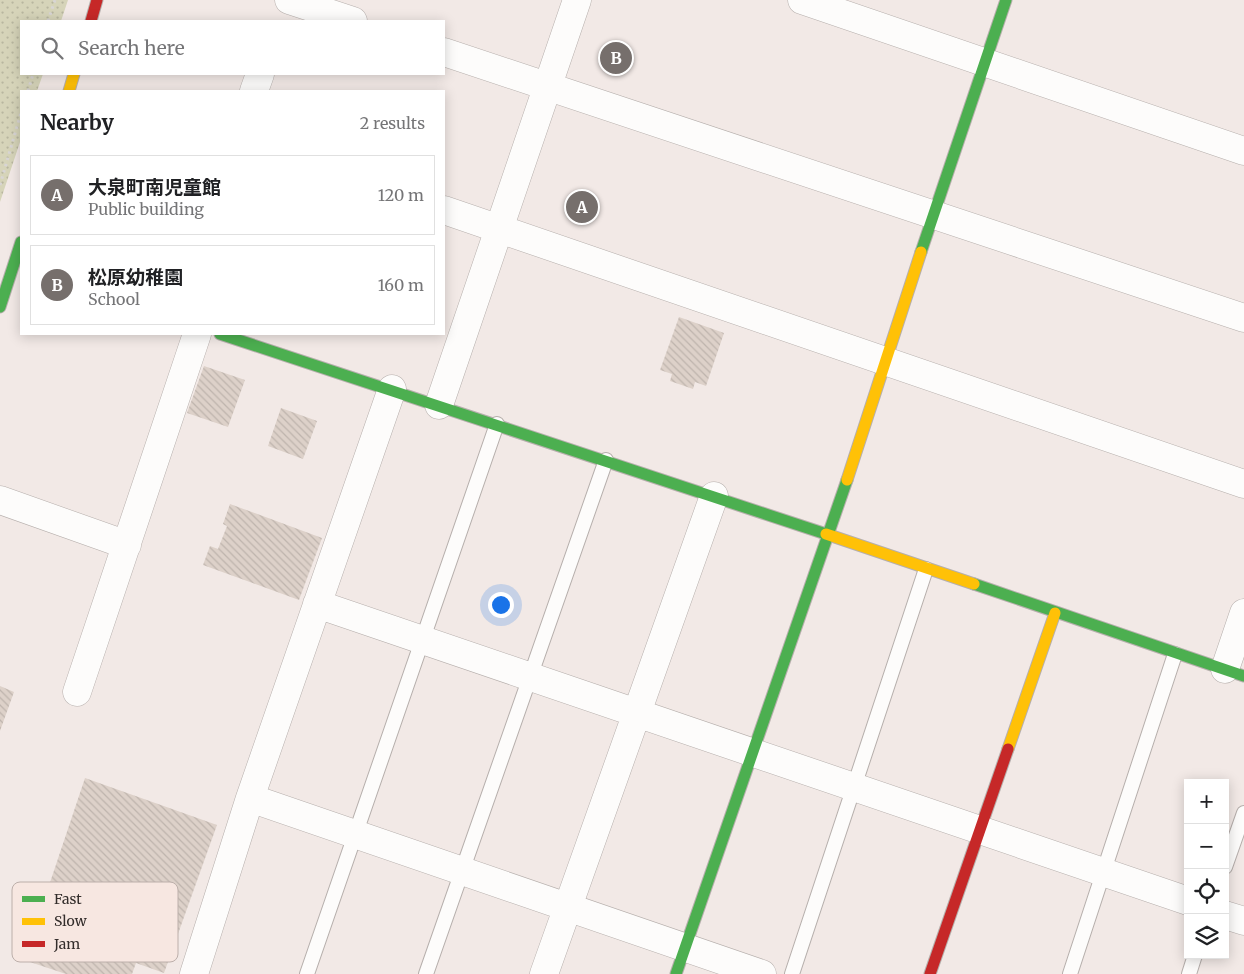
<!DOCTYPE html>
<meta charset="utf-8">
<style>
body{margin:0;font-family:Merriweather,"Noto Sans JP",serif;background:#f6f6f6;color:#202124}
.controls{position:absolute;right:15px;bottom:15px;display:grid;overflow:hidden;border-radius:0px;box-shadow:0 2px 12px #0003}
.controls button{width:45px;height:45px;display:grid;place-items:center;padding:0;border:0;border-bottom:1px solid #e0e0e0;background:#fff;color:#202124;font:25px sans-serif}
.you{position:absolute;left:500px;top:604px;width:18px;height:18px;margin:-12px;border:4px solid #fff;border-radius:50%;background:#1a73e8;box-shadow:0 0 0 8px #1a73e833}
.badge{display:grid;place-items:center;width:32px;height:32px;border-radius:50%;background:#766f6c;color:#fff;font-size:16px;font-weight:700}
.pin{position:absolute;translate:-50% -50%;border:2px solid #fff;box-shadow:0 1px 5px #0006}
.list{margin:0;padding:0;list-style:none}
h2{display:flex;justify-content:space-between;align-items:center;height:65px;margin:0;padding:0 20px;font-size:21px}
h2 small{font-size:16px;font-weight:400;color:#757577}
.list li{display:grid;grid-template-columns:32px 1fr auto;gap:15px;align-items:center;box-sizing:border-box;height:80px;margin:0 10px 10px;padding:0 10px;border:1px solid #e0e0e0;border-radius:0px}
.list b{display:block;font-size:19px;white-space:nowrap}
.list p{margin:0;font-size:16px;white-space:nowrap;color:#757577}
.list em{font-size:16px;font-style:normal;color:#757577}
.icon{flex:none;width:28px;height:28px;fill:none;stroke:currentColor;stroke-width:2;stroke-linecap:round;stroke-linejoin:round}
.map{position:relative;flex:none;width:1244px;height:974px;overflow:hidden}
.search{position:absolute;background:#fff;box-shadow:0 2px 12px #0003;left:20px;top:20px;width:425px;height:55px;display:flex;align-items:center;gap:12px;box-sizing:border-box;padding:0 18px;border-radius:0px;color:#757577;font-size:19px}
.panel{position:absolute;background:#fff;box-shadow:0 2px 12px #0003;left:20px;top:90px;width:425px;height:245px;border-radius:0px}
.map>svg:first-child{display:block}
.park{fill:url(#park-dots)}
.building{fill:url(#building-back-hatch)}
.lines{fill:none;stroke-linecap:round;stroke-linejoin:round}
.lane-casing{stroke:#b6afac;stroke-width:16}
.street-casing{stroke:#b6afac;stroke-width:29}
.fast-casing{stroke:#b6afac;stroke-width:13}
.slow-casing{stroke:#b6afac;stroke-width:13}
.jam-casing{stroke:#b6afac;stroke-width:13}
.path{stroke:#d8d5d4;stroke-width:3;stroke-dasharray:2.5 4;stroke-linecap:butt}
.lane{stroke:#fdfcfb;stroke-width:14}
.street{stroke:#fdfcfb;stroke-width:28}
.fast{stroke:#4caf50;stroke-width:11}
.slow{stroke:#ffc107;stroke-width:11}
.jam{stroke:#c62828;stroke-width:11}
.key{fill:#f7e7e1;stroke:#bcafaa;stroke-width:1}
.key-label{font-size:14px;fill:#332d2b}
</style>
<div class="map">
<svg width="1244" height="974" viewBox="0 0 1244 974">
<defs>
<pattern id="park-dots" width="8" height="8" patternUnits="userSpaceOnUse" patternTransform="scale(1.25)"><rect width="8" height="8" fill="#d6d4b9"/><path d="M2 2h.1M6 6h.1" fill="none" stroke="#b8b69f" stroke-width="1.8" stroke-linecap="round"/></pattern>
<pattern id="building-back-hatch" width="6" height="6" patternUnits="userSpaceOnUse" patternTransform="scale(1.25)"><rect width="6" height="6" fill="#ddd1c9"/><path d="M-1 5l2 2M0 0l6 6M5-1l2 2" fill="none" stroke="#beb4ad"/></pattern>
</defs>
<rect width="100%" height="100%" fill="#f2e9e6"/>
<path class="park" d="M0,0H68L61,21H21V74H43L37,91H21V139L0,202Z"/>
<path class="building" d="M679,317L724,333L706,386L695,382L693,389L670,381L672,374L660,370Z
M204,366L245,380L228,427L187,413Z
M281,408L317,421L303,459L268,446Z
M230,504L322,538L299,600L203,565L210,546L218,549L227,526L223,524Z
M0,686L14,692L0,731Z
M85,778L217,825L164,973L136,963L132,974H66L24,960Z"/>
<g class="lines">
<defs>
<path id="lane" d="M1225,867L1244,813
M307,974L497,424
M426,974L606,460
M792,974L926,569
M1070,974L1175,654
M1189,974L1195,955"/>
<path id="street" d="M289,0L353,21
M802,0L1244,151
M444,52L1244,318
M254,91L260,74
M444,210L1244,484
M439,405L577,0
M0,500L127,545
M317,604L1188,901
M1225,669L1244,613
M77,692L197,334
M250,798L762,974
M1225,915L1244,921
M194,974L250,798L392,389
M544,974L714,496"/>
<path id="fast" d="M921,252L1006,0
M0,307L21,242
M220,334L826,534
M974,584L1244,676
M676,974L847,480"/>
<path id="slow" d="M69,91L74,74
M847,480L921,252
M826,534L974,584
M1008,749L1055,613"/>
<path id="jam" d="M91,21L97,0
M930,974L1008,749"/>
</defs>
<use href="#lane" class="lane-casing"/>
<use href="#street" class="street-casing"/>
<use href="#fast" class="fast-casing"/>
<use href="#slow" class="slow-casing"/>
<use href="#jam" class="jam-casing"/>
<path class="path" d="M48,21L55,0
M28,91L33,74
M0,185L21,113"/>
<use href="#lane" class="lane"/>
<use href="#street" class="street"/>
<use href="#fast" class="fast"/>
<use href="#slow" class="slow"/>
<use href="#jam" class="jam"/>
</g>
<rect x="12" y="882" width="166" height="80" rx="8" class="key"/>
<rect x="22" y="896" width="23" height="6" fill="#4caf50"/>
<rect x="22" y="918" width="23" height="7" fill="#ffc107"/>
<rect x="22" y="941" width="23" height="6" fill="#c62828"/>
<g class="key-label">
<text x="54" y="904">Fast</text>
<text x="54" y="926">Slow</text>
<text x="54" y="949">Jam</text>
</g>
</svg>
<div class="controls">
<button>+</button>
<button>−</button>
<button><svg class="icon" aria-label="locate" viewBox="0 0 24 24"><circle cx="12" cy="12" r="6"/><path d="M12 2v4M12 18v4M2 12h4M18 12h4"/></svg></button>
<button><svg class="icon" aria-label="layers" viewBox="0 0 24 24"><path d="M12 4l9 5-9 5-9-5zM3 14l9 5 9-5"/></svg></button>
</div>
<div class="you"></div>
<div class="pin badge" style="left:582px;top:207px">A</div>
<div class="pin badge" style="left:616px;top:58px">B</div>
<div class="search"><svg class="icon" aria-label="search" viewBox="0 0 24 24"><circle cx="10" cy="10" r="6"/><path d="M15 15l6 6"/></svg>Search here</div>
<section class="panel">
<h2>Nearby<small>2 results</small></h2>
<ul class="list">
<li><span class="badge">A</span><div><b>大泉町南児童館</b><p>Public building</p></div><em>120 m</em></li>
<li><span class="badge">B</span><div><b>松原幼稚園</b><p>School</p></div><em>160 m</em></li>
</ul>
</section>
</div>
